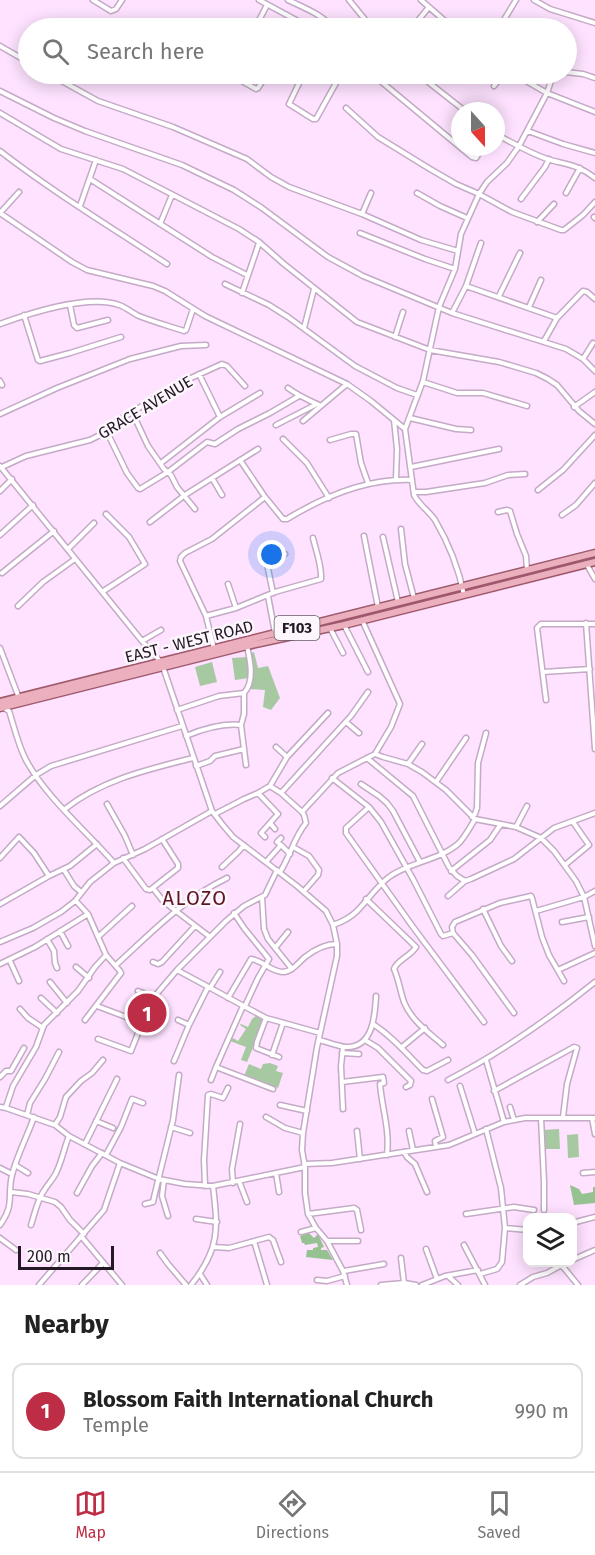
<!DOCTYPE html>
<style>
body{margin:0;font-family:"Fira Sans",sans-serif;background:#f2f2f2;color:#222}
.controls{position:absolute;right:18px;bottom:18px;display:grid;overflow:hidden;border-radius:12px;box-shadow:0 3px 15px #0003}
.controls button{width:54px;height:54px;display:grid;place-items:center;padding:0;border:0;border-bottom:2px solid #e0e0e0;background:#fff;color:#222;font:30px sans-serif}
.compass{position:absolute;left:451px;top:102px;width:54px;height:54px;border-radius:50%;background:#fff;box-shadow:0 3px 15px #0003;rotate:159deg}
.scale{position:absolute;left:18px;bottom:15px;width:96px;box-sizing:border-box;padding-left:6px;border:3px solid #231924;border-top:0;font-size:16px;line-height:21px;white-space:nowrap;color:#231924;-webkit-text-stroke:4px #fdf7fd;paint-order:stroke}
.you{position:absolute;left:272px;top:555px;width:21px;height:21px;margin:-15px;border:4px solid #fff;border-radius:50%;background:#1a73e8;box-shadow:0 0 0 9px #1a73e833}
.badge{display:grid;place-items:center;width:39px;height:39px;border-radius:50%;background:#be2d46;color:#fff;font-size:20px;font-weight:700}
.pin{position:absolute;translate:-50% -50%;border:3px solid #fff;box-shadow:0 2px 6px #0006}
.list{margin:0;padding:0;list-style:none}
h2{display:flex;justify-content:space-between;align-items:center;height:78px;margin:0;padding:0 24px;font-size:26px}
h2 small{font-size:20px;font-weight:400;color:#767676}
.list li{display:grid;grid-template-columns:39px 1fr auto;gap:18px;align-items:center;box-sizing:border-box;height:96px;margin:0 12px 12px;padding:0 12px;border:2px solid #e0e0e0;border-radius:12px}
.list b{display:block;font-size:22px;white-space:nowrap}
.list p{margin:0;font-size:20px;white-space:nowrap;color:#767676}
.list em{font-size:20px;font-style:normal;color:#767676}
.icon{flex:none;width:33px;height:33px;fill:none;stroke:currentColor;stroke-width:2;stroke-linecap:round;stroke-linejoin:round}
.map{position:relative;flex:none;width:595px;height:1285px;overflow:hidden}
.search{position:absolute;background:#fff;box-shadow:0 3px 15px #0003;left:18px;right:18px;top:18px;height:66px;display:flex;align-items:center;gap:15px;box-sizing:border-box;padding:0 21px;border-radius:33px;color:#767676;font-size:22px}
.sheet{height:186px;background:#fff}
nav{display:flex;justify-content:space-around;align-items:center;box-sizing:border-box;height:84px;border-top:2px solid #e0e0e0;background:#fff;font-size:16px;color:#767676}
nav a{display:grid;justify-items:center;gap:3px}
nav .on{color:#be2d46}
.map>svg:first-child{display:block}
.green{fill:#a6c9a2}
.forest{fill:#96c291}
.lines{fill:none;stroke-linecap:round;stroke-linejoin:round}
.minor-casing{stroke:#c4aac6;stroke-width:7}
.primary-casing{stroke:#9d586b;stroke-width:9}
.minor{stroke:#fff;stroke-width:4}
.primary{stroke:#ecafbd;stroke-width:6}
.labels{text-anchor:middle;stroke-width:5;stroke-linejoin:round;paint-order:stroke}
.shield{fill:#fdf7fd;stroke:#645c65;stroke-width:1.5}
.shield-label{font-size:15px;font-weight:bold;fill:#231924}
.street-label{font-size:16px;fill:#231924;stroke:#fdf7fd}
.quarter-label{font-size:20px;letter-spacing:1.5px;fill:#5c1721;stroke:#fdf7fd}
</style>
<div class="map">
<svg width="595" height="1285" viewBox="0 0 595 1285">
<rect width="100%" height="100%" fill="#fee2ff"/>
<path class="green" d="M254,652L258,668L268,666L280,698L271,710L263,707L265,690L248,689L254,668L251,653Z
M247,657L249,678L235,680L232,658Z
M212,662L217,682L200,686L195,667Z
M257,1015L265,1019L247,1062L241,1060L246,1047L230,1041L233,1038L238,1041L246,1029L240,1025L241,1024L248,1027L252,1019Z
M270,1063L278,1066L276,1071L283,1073L278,1088L244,1076L249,1064L261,1069L263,1064Z
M559,1129L560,1149H544L543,1130Z
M578,1134L579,1157L568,1158L567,1135Z"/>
<path class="forest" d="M570,1185L579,1189L582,1194L593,1192V1187H595V1203L574,1205Z
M309,1233L314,1238L318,1234L324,1247L321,1248V1250H327L333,1260L306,1257L307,1250H313V1248L318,1247L317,1243L305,1245L304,1243H302L300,1236Z"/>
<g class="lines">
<defs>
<path id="minor" d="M93,0L111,11L116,9L122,0
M259,0L311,28
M288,0C304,8 322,14 333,28
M349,0L372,28
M421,0L453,28
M534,0L550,9L595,23
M255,28L267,5
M412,28L429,7
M499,28L516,0
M0,46L28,62
M566,72L583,74L595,78
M49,74L98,101L173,127L247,159L271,177L289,187L362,214L421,240L458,251
M231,74L233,76L256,89L258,88L267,74
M372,74L472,157L476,158L483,147
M418,74L465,111
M514,74L547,93L595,112
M303,75L289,104L313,119H316L341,74
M494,86L504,74
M0,91L54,118L85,131L182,165L234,190L262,208L328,257L363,276L452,313L566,349L583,359L595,371
M346,108L378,137L430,169L456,184L479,194L512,212L561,230H564L583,215L595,202
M0,113L61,149L123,169L239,229L259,242L284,264L357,322L430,350L499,362L536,373L548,379L557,385L579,411L595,424
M528,131L563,144L595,153
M496,134C512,143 530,153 547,159C567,165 577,164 595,178
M0,151C53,192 111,227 167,264
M90,179L212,257L247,275
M417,193L440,206L467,218
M566,193L580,168
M521,199L545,167L549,159
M80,206L96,160
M0,213L72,262L87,270L153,286L165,291L205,316L347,384L371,401L405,429
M0,213L19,192
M362,214L371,193
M594,217L595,218
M537,222L554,204
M160,224L172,195
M360,233L425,259L455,269
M225,284L269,305L288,317L355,366L397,388L417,395
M466,286L557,318
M242,293L259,243
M499,296L520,253
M70,305L74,325L77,328L108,320
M529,307L541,280
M452,313L466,286L481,243
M24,315L38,360L40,361L70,353L121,337
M0,324C30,313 89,294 119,305C126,307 132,313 139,316C154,322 169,326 184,331L186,330L193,309
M304,328L314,289
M395,337L403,312
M544,341L557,318L583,291L587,292L595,299
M583,359L593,343
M199,374L220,417
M0,381L2,385
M423,382L457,393H483L527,406
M288,388C297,395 308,400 319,405
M574,407L595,392
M132,412L148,446L164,469L171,475L177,487L195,509
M0,414L57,388L130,359L181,346L206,345
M410,418L456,429L471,430
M394,420L397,449L396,479
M303,421L347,384
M276,425L317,404
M106,430L127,473L138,488L140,489L168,472L207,442L215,444L238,429L270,413L299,396
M283,439L307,463L329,498
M330,440L351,434H356L361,463L368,483
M240,460L265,497L283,519H287C325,496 368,478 412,480
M161,463L220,417L260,393
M0,466L142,641L161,662
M2,467L26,456L90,440L100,435L119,420L180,383L222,364L227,366L245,386
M411,467L499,449
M212,478L222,495
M538,490L563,470L595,435
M0,491L12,479
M414,492H426L485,483L508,475L525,474
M498,512L507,510L510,511L517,534L526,556L527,570
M562,515L576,505L595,483
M150,522L185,495L258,449
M401,529L405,564L414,598
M0,535L33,505
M364,536L378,607
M383,537L398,602
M68,549L94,523
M587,565L595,579
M2,573L54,531
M228,584L236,608
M102,592L145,564L129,537L106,514
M273,593L267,564L285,554
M464,595C459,570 448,542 435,520C429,511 419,505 414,495L405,429L423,381L439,307L455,269L461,234L479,194L487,182L507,163L519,146L547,93L552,78L557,74
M268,596L275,633
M18,606L43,582L75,559
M206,616L236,608L275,592L321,579C322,566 316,551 313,538
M586,623L595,749
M344,625L368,672
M330,628L343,653
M142,641L161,630
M0,648L19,698
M214,649L206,616L180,561L181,557L185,553L212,539L265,497
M163,667L212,811L222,824L233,837L297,886L326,911L333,925L337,944V956L317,1047L303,1133L302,1150L305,1167V1193L308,1214L316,1228L327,1241L343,1271L347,1285
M543,672L590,669
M546,700L537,628L541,624H595
M4,708L9,711C14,726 18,745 26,760C45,796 86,831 114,863
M177,710L219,696L244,693
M346,722L359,733
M186,736C203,729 223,723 241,725
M276,747L287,757
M375,754L383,757L408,764L422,772L446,790L475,819L516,827L541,838L554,851L576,881L584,897L595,946
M367,758L413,796L449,867L457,876L465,881
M408,764L422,744
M246,765L241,725L244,714V693C255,681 250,660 247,646
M196,766L210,761L215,756L244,749
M332,778L369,807L381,822L413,879L441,934L443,936L453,933
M436,782L466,738
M361,784L379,796L387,803L393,811L420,862
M270,786L281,793L302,812L338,773L375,754L391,727L400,704L362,620
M258,793L278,814L261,833L265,837
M281,793L351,716L368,692
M107,804L125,836L133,855
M0,806L36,775L51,766L182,726
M369,807L346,828V833L413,927L484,1022
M65,809C101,780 149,769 193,758
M215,814L244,799L258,793L270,786L287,757L328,713
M472,817L475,814L477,808L478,763L486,733
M270,823L275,829
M516,827L527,806
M281,845L277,842L281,838
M293,847L309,856L319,870L318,875L304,891
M0,858L19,837L34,853L49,876
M123,858L146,889L150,890L178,868V864L162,839
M266,862L281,845L290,854
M565,865L589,845L573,822
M222,867L239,851L244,845
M64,870L74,886L81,892
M451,871L490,840L501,824
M280,872C290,857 294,837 306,823L304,815L302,812
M153,888L163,901L210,937
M448,896L465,881L471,879L514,859L554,828L595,813
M262,897L264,929L268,939L292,969
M366,899L416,947C411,956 397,960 394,969C399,980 400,991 404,1002C411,1020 429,1033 443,1045
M76,901L88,914L106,955L120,971L121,973L85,1020
M0,904L49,876L70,866L97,844
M483,909L501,946L512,961
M536,911L584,897L595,891
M234,913L244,928L269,959L258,978L245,1006
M562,922L589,917
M333,925C342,922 350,918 357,911C368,900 376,887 389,877C409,862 442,860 460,842C466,835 471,826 475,819
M60,931L68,946
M98,937L132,906
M47,939L54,951L55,963L57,968
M0,942L33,928L61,912L75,901L90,882L114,863L145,849L212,811
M275,948L288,932
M10,961L19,981
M153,962L158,964L162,962L195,926
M0,964L35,947L88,914
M116,965C151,933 183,899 227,878
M76,967L89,978
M177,970L266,1018L320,1033
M558,970L595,953
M50,982L67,1003
M210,988L220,972
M138,991L154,997
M41,998L57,1013
M228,998L251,959C262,960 270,971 282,972C292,972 298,963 305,957C314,950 326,944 337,944
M97,1006L142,1023
M243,1006L216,1067L273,1089
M20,1009L28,1018L43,1028
M514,1013L472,955L453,933L452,927L455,922L500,903L531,896L532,898L542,937L549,955L564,981
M266,1018L257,1042L256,1048L279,1057
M178,1020L189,1025
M373,1024C393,1037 407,1054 423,1070L427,1071L448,1060
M98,1039L131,1051L142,1023L154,997L177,970L226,921L244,906L265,895L277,870
M319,1040C328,1042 337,1046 346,1047C373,1048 375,1016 376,996
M365,1040L378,1048L411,1081L410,1085L406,1087
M402,1047L425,1028
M342,1053L359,1054
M272,1055L283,1023
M486,1060L504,1122
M174,1061L189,1025L208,987
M0,1077L6,1071H11L24,1048
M211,1080L216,1067
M448,1080C500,1053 549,1019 595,982
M342,1082L383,1077L384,1083L380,1084C382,1109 390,1129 387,1155
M460,1086L475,1134
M494,1091L574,1047L577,1048
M432,1099L443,1137L435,1141L436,1147
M280,1105L307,1111
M0,1107L6,1108L55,1125L69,1136L120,1163L159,1179L185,1184L213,1186L305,1167
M6,1107L13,1086L36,1047L44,1025L78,991L95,967L106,955
M510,1107L514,1120
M343,1109L341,1066L343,1047
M27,1115L30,1103L45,1079L59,1052
M266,1117L285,1128L303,1133
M563,1117L567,1084L577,1048
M541,1118L544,1182V1210
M592,1118L595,1134
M96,1121L113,1128
M55,1125L60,1117L66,1097L81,1081L92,1073L103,1060
M171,1127L190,1133
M357,1131L360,1159
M409,1131L413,1150
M85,1144L117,1079
M404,1152L407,1157L415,1164L427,1192
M106,1155L121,1127L132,1099L143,1103
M304,1164L332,1163L449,1145L504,1122L525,1118H595
M15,1165L28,1173
M0,1168L12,1174
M276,1173L279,1192
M583,1173L595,1172
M164,1180L162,1196L168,1216
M239,1181L247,1202
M233,1183L232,1169L240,1124
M205,1186L204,1160L208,1095L211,1094L223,1098L228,1088
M11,1192L28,1194L55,1202L61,1207L70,1220L84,1234
M77,1193L92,1166L102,1153
M145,1204L153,1202L155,1193L173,1120L179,1075
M308,1214L354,1208L357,1210L361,1230
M466,1214L514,1207L534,1210
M196,1219L217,1222
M572,1223L595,1217
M0,1225C15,1204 7,1197 12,1175C17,1155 27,1137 34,1117
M31,1225C35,1213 37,1200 45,1189C49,1183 53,1179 56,1173C62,1161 64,1148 69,1136
M505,1228L528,1230
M301,1232L316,1228
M81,1236L122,1285
M0,1238L16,1250
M254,1241L267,1285
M327,1241H358
M464,1245L485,1285
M214,1247L229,1248L269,1237L273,1240L281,1262
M426,1249L437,1279
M160,1253L168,1264L186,1285
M401,1258L404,1283
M572,1260L595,1250
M557,1262L564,1268L578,1285
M344,1271L384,1264
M200,1274L207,1285
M480,1274L497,1269L502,1262L505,1228L501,1188L486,1129
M448,1276L458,1285
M317,1280L327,1281L345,1276
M39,1285L104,1210L120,1163
M82,1285L103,1263
M191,1285C220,1249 218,1229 213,1186
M381,1285L404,1283L416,1285
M422,1285L445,1276L478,1270
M520,1285L533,1277L547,1273L567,1262"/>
<path id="primary" d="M0,702L595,553
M0,708L247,646L344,625L595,562"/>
</defs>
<use href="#minor" class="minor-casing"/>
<use href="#primary" class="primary-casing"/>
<use href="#minor" class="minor"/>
<use href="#primary" class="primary"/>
</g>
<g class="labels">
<rect class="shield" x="274.5" y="616" width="45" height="24" rx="4.5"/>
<g class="shield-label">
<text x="297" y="633">F103</text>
</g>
<g class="street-label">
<text transform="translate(145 407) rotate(-31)" y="6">GRACE AVENUE</text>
<text transform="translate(189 641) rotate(-14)" y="6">EAST - WEST ROAD</text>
</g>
<g class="quarter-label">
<text x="195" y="905">ALOZO</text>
</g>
</g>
</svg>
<div class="controls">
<button><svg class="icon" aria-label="layers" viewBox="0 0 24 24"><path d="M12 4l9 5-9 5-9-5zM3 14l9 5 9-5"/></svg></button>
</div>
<svg class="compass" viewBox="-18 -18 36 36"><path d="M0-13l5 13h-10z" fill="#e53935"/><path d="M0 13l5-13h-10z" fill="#767676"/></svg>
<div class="scale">200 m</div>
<div class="you"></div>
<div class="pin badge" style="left:147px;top:1013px">1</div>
<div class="search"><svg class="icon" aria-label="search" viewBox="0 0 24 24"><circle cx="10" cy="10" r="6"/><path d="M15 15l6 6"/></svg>Search here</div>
</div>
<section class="sheet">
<h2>Nearby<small></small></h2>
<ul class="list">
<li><span class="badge">1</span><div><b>Blossom Faith International Church</b><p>Temple</p></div><em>990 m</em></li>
</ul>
</section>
<nav>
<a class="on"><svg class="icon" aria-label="map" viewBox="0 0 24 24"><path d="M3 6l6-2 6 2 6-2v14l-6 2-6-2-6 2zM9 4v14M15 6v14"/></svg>Map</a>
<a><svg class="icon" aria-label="directions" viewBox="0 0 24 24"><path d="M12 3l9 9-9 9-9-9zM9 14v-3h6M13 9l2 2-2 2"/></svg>Directions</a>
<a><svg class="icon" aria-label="saved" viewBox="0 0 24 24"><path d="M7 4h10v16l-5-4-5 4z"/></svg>Saved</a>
</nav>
